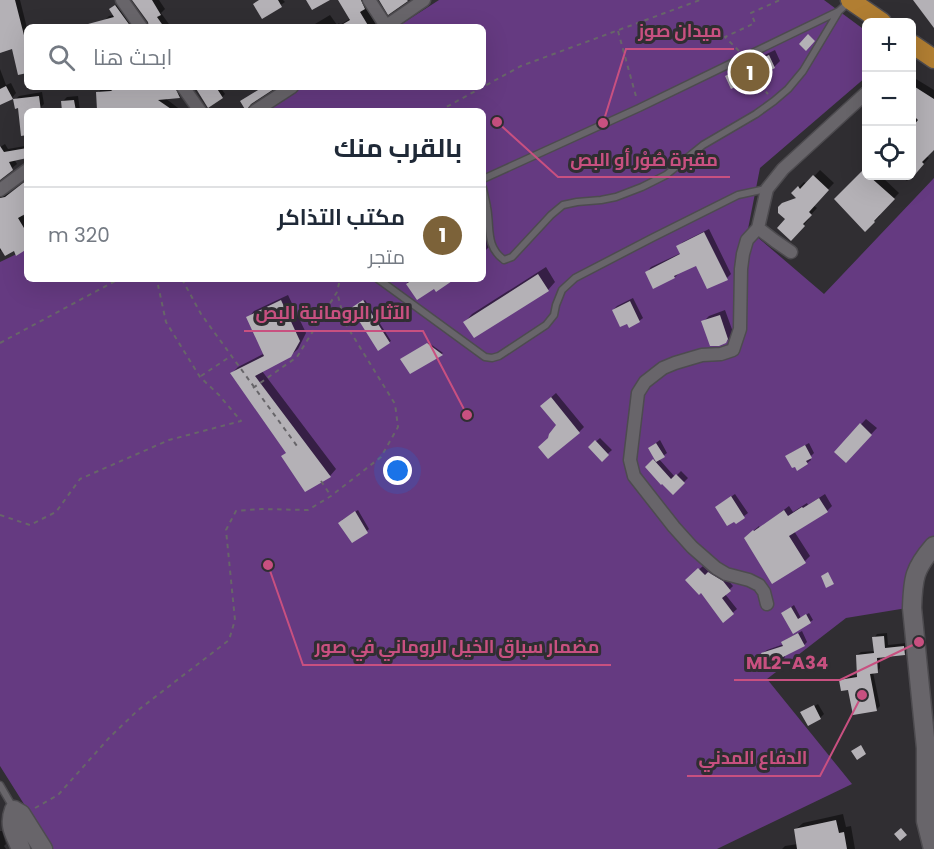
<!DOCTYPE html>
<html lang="ar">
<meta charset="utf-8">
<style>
body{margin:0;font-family:Poppins,Cairo,sans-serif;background:#f2f2f3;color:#1f2937;direction:rtl}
.controls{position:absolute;right:18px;top:18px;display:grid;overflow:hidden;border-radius:9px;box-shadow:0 6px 24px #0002}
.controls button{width:54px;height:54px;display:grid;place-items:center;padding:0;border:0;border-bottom:2px solid #e0e1e3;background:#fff;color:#1f2937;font:30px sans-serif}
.you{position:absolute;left:398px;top:471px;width:21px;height:21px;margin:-15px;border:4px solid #fff;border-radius:50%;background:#1a73e8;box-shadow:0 0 0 9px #1a73e833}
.badge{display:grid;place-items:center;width:39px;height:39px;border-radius:50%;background:#7c6239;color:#fff;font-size:20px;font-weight:700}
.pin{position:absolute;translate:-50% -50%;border:3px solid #fff;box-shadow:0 2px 6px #0006}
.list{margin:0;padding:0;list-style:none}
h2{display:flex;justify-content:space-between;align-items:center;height:78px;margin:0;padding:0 24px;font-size:26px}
h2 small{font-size:20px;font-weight:400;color:#747a83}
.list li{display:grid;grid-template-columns:39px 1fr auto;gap:18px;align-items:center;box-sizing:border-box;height:96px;padding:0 24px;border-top:2px solid #e0e1e3}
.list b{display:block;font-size:22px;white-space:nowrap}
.list p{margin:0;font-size:20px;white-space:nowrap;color:#747a83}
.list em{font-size:20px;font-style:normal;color:#747a83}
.icon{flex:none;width:33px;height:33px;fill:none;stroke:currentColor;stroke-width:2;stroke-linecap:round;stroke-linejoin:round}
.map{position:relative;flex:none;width:934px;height:849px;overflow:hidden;direction:ltr}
.search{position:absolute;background:#fff;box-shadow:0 6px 24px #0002;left:24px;top:24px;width:462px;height:66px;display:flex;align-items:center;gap:15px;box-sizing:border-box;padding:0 21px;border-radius:9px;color:#747a83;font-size:22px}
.panel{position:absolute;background:#fff;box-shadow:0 6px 24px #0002;left:24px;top:108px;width:462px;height:174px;border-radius:9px;direction:rtl}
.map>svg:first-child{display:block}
.green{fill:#653a81}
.shadow{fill:#0007}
.building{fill:#b4b1b6}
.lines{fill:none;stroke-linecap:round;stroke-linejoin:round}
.lane-casing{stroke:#4d4b4f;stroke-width:9}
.street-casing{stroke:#4d4b4f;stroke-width:15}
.secondary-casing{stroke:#4d4b4f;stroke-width:21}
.highway-casing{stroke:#4d4b4f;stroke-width:21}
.path{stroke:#676569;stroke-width:2;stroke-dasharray:4.5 4.5;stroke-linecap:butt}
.lane{stroke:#68656a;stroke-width:6}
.street{stroke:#68656a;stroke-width:12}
.secondary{stroke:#68656a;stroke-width:18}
.highway{stroke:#b17e32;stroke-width:18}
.leader{fill:none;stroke:#c85080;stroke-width:2}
.callout-dot{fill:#c85080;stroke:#302e32;stroke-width:2}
.callout-label{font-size:18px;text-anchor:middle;font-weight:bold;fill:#c85080;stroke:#302e32;stroke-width:6;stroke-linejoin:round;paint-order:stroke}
</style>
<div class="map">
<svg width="934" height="849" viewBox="0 0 934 849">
<rect width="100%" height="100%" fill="#302e32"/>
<path class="green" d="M439,0H824L866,31V77L760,168L748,229L824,294L934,178V536L922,549L907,608L846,618L767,679L852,784L717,849H50L29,812L0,766V262L27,249V279H483V111H265L303,87H483V27H397Z"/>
<path class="shadow" d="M0,0H20L27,28V74L13,47L0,52Z
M134,0H159L165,9L161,13L171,27H150L149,22Z
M259,0H283L285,2L263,17Z
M340,0H369L370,2L366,7L376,25L374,27H310L330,15L337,25L339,23L340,25L351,18Z
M120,2L138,27H106L104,21L109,16L114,15L111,9Z
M775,50L780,61L774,67L727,77L732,71Z
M0,69L6,85L11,83L16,93L12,98L0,104Z
M916,79L934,90V148L926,156L929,158L907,181L900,176H912V83Z
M101,87H180L184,92L180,96L165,98L182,111H99L98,93L101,89Z
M199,87H220L225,94L222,97Z
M42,92L44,104L41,107L42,111H27V127L19,107L15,100L19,96Z
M78,96L80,111H63L62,102L67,97Z
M27,132V157L14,159L17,164L0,178V147L5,144L8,149L25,146L24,136Z
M866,169V176H881L899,193L879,214L880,216L865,230L837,199Z
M820,170L834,183L813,205L817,208L808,218L809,219L791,239L803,196L802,193L787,200L796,196L793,193L804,182L807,184Z
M27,181V212L22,214L27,222V248L3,250L0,251V193L6,194L10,193Z
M709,229L731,274L727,278L696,264L680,272L675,277L654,287L647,272L651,267L681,253L678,246L683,242Z
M483,234L491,245L483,253Z
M546,267L555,282L548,290L465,322L472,314Z
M405,279H452L434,286L418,298Z
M288,295L306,333L298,349L290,356L262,371L336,469L330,476L287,452L232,373L238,367L265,353L248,318L254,311Z
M633,298L643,318L639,321L613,310L617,306Z
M365,300L391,341L378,349L354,307Z
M725,310L733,332L732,336L726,342L703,322L709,316Z
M429,343L443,353L411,372L403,358Z
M556,393L584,427L579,432L558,425L547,401Z
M866,419L877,428L846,461L836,451Z
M600,438L612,450L602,459L590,447Z
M660,440L667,453L659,459L675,477L681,471L688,478L673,493L647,467L656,459L649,448Z
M809,443L814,453L810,457L811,460L807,463L787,456L791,453Z
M735,494L748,513L736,522L720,504Z
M825,494L832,506L827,511L794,531L810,556L805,561L772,582L751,533L759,526L760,528L789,506L793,512L807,503L808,505Z
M358,510L369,529L367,531L342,520Z
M703,566L710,573L713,570L726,578L733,586L725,594L737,609L723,621L701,591L687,580Z
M794,605L801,618L809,613L813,620L793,632L783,613Z
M802,631L807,642L804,645L785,655V657L782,661L763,653L767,650L784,644L783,642L787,639Z
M887,633L888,645L907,643L908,650L905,654L880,656V668L877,672H873L880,706L876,710L841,681L844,677L858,675L857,655L861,652L875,651L874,638L877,634Z
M818,704L824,714L820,718L804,712Z
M843,814L846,827L851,826L855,849H782L785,846L798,844L795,830L803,823Z
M0,831H2L6,844L4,846L6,849H0Z"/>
<path class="building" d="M0,0H15L27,47V73L18,75L12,49L0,53Z
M132,0H152L161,15L157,17L164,27H149L148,22Z
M259,0H278L282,7L262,19L253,4Z
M306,0H330L312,10Z
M338,0H361L365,9L360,12L369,27H338L350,20Z
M379,0H407L408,1L388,15Z
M913,0H934V28Z
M115,5L131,27H88V24L114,17L109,9Z
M808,34L815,41L806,51L799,44Z
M769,55L775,68L731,89L725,76Z
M912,85L934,99V150L922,162L924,164L912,178V127L918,120L912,114Z
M6,86L13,99L0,105V89Z
M116,87H175L180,98L158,100L174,111H108L107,109L97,110L96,92L111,91Z
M195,87H216L223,98L208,108Z
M263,87H277L251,104L246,111L240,101Z
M39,96L41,111H27V135L21,136L18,108L15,109L13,99Z
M74,100L76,111H62L61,101Z
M0,146L4,152L27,148V158L9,162L13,170L0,180Z
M863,170L867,173V176H869L895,199L874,221L875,222L865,232L834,199Z
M813,175L829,190L809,212L812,215L803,224L805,226L791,241L777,228L785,219L778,213V207L782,203L796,198L791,193L798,186L800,189Z
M27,180V213L18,218L27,233V249L16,256L14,251L5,256L0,248V198L5,197Z
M704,232L728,280L707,289L696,266L674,276L675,278L653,289L645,272L680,254L676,246Z
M538,274L549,291L474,338L463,322Z
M414,279H455L436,292L434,289L417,300L406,284Z
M281,300L300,341L291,357L255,376L331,477L305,492L281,456L286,453L230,373L264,356L246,317Z
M363,300L390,343L378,351L351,308Z
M630,301L640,322L629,328L627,324L620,327L612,310Z
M720,315L728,339L726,343L719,346H710L701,321Z
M427,343L443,355L410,374L400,359Z
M551,397L580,433L548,459L538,447L548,438L549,434L556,425L540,406Z
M860,423L872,435L846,463L834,452Z
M595,440L609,455L602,462L588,447Z
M656,443L665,457L656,462L648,448Z
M805,445L812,458L806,461L808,464L797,471L795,467L792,468L785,456Z
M653,459L671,479L676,474L685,483L673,495L662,484L661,485L645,467Z
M731,496L745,518L736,524L734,522L727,526L715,507Z
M819,498L828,512L789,536L806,563L772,584L744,538L753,530L754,531L784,510L788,516L802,507L803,508Z
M355,511L368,533L352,543L338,523Z
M698,568L705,575L708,572L723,581L731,591L722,598L734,614L723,623L701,593L699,595L685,580Z
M828,572L834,584L826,588L821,576Z
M791,607L798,619L806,614L811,623L793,634L781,613Z
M798,633L805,646L781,658L783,662L772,666L771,662L765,664L761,653L783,646L781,642Z
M884,636L885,648L904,646L905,655L877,658L878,673L870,674L877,711L853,715L848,690L841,691L839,680L857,677L856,655L874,653L872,637Z
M814,705L821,719L808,726L800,712Z
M861,745L866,754L857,760L851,751Z
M836,820L839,833L844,832L847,849H797L794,829Z
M901,828L907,835L900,841L894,834Z"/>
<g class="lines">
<defs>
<path id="lane" d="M483,179L639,108L839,11L849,2
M483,188C484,194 486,201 487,207C491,228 485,246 504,260L512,257L551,215L563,205L577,202L601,200L616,197L642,187L666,175L703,145L756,114L774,101L788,89L803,71L839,11
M378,279L485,357L492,358L499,356L546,325L554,315L556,305L562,290L575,278L652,238L738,195L766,189
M0,785L14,809"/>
<path id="street" d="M122,0L141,27
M369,0L386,26
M385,27L424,0
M183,87L200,111
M255,111L292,87
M0,190L27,170
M758,228L775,241L791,252
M767,604L764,592L759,585L749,580L726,574L716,568L692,547L674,527L634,476L630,460L638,393L645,382L663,368L675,363L702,355L721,354L733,350L740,329L741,269L743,254L747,240L758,228L767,189L783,169L866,93"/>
<path id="secondary" d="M21,849C15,834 8,826 14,810L21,814L43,849
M933,849L926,821V748L912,608C913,578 914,569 934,546"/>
<path id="highway" d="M850,0L882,22
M912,44L934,59"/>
</defs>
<use href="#lane" class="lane-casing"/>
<use href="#street" class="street-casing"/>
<use href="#secondary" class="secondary-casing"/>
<use href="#highway" class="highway-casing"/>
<path class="path" d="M618,31L637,100
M739,51L725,37L755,23L751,13L780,0
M754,78L768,94
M439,111L521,66L700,0
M182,279L201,314L297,446
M0,343L119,279
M201,376L231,356
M253,388L297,357L337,292L340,279
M321,481L331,496
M0,515L30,525L56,512L80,479L169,440L241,421L219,395L200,377L166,322L158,285
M35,808L58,795L109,738L137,711L229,640L235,620L226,530L236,511L261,509L308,510L331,496L381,457L398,427L395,404L345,323L337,292"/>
<use href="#lane" class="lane"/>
<use href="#street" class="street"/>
<use href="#secondary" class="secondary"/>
<use href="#highway" class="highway"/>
</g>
<path class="leader" d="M603 123L626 49H734M497 122L558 177H730M467 415L423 331H244M268 565L303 665H611M919 642L840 680H734M862 695L820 776H687"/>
<g class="callout-dot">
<circle cx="603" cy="123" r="6"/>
<circle cx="497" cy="122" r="6"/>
<circle cx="467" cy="415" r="6"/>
<circle cx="268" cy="565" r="6"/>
<circle cx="919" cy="642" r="6"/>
<circle cx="862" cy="695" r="6"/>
</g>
<g class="callout-label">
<text x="680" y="37">ميدان صوز</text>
<text x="644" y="166">مقبرة صُوْر أو البص</text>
<text x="333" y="319">الآثار الرومانية البص</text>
<text x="457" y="653">مضمار سباق الخيل الروماني في صور</text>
<text x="787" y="669">ML2-A34</text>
<text x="753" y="764">الدفاع المدني</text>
</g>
</svg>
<div class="controls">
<button>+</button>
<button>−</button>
<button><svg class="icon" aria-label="locate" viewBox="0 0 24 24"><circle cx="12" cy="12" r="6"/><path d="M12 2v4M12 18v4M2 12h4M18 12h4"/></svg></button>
</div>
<div class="you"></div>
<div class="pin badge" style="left:750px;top:72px">1</div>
<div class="search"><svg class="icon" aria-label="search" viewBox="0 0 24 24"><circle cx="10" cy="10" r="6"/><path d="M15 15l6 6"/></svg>ابحث هنا</div>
<section class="panel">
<h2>بالقرب منك<small></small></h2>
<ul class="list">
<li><span class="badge">1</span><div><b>مكتب التذاكر</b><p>متجر</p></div><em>320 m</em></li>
</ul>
</section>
</div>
